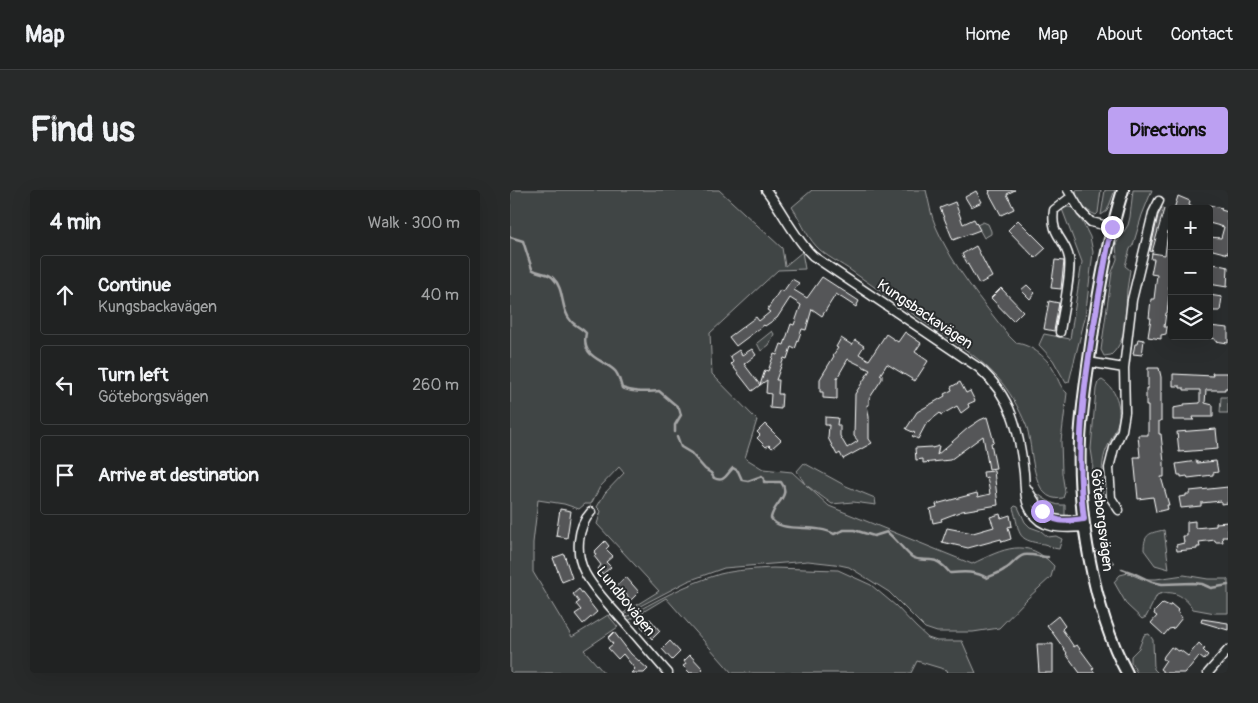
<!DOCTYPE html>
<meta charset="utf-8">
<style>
body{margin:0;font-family:Pangolin,sans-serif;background:#282a2a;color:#f1f3f6}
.controls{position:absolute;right:15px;top:15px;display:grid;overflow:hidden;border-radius:5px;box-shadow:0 5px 20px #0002}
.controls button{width:45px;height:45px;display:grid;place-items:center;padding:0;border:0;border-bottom:1px solid #3d3f40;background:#202222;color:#f1f3f6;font:25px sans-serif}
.stop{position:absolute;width:15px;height:15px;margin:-11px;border:4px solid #bca0f2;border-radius:50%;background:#fff}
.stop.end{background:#bca0f2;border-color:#fff;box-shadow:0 1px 5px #0008}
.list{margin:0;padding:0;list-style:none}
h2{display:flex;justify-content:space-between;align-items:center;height:65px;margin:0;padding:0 20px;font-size:21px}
h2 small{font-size:16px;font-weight:400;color:#a2a4a5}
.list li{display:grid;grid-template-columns:32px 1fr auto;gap:15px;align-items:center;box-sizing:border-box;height:80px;margin:0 10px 10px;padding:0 10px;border:1px solid #3d3f40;border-radius:5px}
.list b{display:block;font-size:19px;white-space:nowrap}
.list p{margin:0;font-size:16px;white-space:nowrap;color:#a2a4a5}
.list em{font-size:16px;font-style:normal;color:#a2a4a5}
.icon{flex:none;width:28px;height:28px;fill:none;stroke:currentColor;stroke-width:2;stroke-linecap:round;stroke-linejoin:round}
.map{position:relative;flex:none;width:718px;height:483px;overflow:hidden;border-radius:5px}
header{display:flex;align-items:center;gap:30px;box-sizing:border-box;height:70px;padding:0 25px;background:#202222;border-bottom:1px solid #3d3f40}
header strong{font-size:24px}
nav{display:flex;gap:28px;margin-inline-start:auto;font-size:18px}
.intro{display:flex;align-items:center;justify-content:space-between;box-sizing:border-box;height:120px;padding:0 30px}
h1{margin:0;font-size:35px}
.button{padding:12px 22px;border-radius:5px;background:#bca0f2;color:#111;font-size:18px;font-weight:700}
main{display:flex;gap:30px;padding:0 30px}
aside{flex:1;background:#202222;border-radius:5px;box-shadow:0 5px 20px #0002}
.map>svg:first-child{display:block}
.green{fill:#414445;stroke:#a0a2a2}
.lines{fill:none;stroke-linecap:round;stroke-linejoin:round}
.stream{stroke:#a6a7a7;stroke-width:2.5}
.building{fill:#555758;stroke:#fff}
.street-casing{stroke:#fff;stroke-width:11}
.secondary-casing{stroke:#fff;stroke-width:14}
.street{stroke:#2a2d2e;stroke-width:8}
.secondary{stroke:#2a2d2e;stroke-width:10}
.route{stroke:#bca0f2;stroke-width:6}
.labels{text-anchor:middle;stroke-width:4;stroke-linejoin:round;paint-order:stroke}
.street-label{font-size:15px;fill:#fff;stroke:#2a2d2e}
</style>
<header>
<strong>Map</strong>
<nav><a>Home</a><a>Map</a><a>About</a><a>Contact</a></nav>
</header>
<div class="intro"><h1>Find us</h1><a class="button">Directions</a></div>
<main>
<aside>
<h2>4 min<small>Walk · 300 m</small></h2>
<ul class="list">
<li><svg class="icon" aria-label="ahead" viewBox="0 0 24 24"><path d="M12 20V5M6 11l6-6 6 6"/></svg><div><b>Continue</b><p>Kungsbackavägen</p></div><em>40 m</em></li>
<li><svg class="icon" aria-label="left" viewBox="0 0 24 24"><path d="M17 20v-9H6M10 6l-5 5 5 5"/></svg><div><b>Turn left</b><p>Göteborgsvägen</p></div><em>260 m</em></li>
<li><svg class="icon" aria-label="arrive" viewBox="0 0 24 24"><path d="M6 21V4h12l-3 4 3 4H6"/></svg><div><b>Arrive at destination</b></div></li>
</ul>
</aside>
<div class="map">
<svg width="718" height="483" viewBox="0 0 718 483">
<rect width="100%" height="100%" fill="#2a2d2e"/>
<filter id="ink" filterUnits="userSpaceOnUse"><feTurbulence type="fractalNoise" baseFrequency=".02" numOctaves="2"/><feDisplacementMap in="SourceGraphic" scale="10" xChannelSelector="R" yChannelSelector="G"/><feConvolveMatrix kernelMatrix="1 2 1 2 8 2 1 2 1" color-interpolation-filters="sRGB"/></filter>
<g filter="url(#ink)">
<path class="green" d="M0,0H209L272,58L275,76L292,62L295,79L268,80L200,143L202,184L247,230L235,268L253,279L282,282L295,294L287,281L294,273L336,296L365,308L366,315L343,312L322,314L296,295L319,316L462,374C493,359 517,346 544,376L541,387L518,408L489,438L463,442H427L415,438L379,402L339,377L325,374L298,371L214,378L178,391L113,425L112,424L149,401L87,334L91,321L87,317L95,303L114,283L109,277L90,297L81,314H75L69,319L54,314L28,310L23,353V382L62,447L98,425L108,437L74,460L94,483H0Z
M302,0H416C419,12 421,26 426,37C443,77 472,111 498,145L506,153C522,155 538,168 545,183C549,191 550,197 557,203L551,251L552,283L555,302L553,308C519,315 524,254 516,235C509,218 499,200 487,187C467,165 441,150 417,134C392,117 368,99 343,82C331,73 316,67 306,56C296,45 290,29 282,17Z
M566,0H591L588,23L586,25C576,21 566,12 566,0Z
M595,0H605L597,21L591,25Z
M623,0H642L632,25L623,55L620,59L615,76L620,80C619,87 618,93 617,100C615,122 619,149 601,165L594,166L591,160L602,82L607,69L606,54L618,35L620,27Z
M558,17L563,18L573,33L580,47L583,62L575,128L559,192L556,193L543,170L529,155L534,144L560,149L572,72L552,19Z
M473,32L478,34L481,41V44L474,48L467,35Z
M262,141L264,144L259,155L251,161L247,153Z
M592,190C608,200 613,222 606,238C603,247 598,254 595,263C591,276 592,289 593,302L591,305L586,299L582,288L583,272L581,259L586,199L588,192Z
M711,207H718V223H710Z
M528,304C536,310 544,316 555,315V326C540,327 533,317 528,304Z
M505,316L508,317L515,332L520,337L531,341L538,347L546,346L552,349L549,359C543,359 540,355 534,354C504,350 511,343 503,318Z
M654,340L659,379L645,375L634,360C634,344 639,343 654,340Z
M263,378L328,380L361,395L386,416L406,437L418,448L427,451H452L466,483H438L437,480L407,471L401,483H222L156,408L118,431L115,428C145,411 176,394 210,384C227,380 245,379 263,378Z
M618,383L632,389H646L674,385L698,389H718V423H705L683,419C674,405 662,399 647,405L636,427L632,429L617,415L604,392L610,385Z
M639,444L643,450L644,479L648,483H627L621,472V466L629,458L634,445Z"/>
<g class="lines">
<path class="stream" d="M0,47L13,51L22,79C28,84 38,82 43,88C55,99 50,119 61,131C65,136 72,138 76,143C71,167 90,168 104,180C109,184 110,192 112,198C125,203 135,202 149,201L169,218L171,225L165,235V242
M167,246L171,257L181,263L195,279L201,283L204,288C214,293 216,285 223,278L228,281L232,290L238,291L252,286L254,289V292H271C282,306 263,314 261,328C269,344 306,333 324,344L334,340H344L364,346L377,342C385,348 395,362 402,367C409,371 414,369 421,370C428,370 436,378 440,383C454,382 465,381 477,388C483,385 490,383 495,379C503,375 506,367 514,365C522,364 531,367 538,367
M587,362L592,364L603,373
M612,379L623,383L642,392L652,394L683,393L692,394L701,398L718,395"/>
</g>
<path class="building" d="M479,0H505L497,4L504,19L491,25L479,3L480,2Z
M466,1L472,12L461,17L455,7Z
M668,6L680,11L679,15L685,19H664Z
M445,12L453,34L464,29L470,40L443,50L430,18Z
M699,15L712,18L711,20L718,22V64L699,59V47L711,48L714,37L699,33Z
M652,18L654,19L642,62L640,61L648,25Z
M508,30L536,58L525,68L498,40Z
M658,41H662V82L659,96V99L662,100V106H659L657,123H656L654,137H657L656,144L651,145V149L638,147L641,128H639L641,109H644L647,85L641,84L644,69H641L642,63L655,65Z
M466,56L482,87L469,94L452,64Z
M545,70L554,71L551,99L541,98Z
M699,73L718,77L717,97L699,94Z
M312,87L349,111L346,117L326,104L312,126L302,119L296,140L292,139L285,159L281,157L277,169L274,168L266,190H269L268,204H272L271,219L260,218L261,204L256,203L257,190L242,201L221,174L223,172L220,166L229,160L232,165L242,159L246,165L234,174L250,195L255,180L258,181L264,164L267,165L271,154L274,155L281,134L284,135L291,115L280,108L267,128L255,136L254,135L226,156L219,147L246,127L249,131L260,122L257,120L270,100L273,102L282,89L289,93L284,100L297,108Z
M517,95L525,103L520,109L511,100Z
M491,98L513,121L503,131L481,108Z
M699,105L712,107L710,121H699Z
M539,111L549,113L544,141L534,139Z
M699,136L718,138V153L705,151V149L699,148Z
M395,142L411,153L405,162L418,171L405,191L377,174L370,185H372V189L359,209V215H357L359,227V249L362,253L333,269L330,263L327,265L318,248L319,235H315V227L328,228L327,235H330V246L337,258L348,251L344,246L345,204L360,180L338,169L327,188V209L313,208V202H310V189L324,166L323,165L328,158L326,157L331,148L342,155L345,150L354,156L349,164L359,170L376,144L388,152Z
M628,149L634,150L632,165L623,164L625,154H627Z
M638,178H649L651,187V231H649V244H651L654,273V287H651L659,315H657L658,319L646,322L643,307L628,309L624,267H630L628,245H638V216H636V198H638Z
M702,183H718V198H715V200H696L695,213L703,215V227H683L684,230H663V218L674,216V214L690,213V200H674V198H670V196H663V184L703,186Z
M450,192L456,203L460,201L465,211L458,214L459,217L451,223L447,216L431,225L430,223L416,234L408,249L402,246L405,243L396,239L407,222L435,206L434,204L442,200L441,197Z
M477,227L484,252L481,253L486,278L479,279L473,246L440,270L413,273V269L406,270L405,258L422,257V258L429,256L427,265L458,238L470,230Z
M255,234L271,250L262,258L259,255L256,257L247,248L250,245L247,242Z
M706,239L708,259L669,262L667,242Z
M687,271V273L706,271L708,282L703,283V285L678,288L677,286L671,287V285H668L666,274Z
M484,281L488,315L452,321L431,329L432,331L423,333L420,319L427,317L426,314L467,303L468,307L480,304L477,287L474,288L473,282Z
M718,297V313L711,314V311L691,313V316L671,318L669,307L676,306V304H680V301Z
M50,319L61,321L57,348L46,346Z
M490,324L491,328L500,325L502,336L498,337L501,349L492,352L491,349L458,358L432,352L437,338L463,343L484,337L480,327Z
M685,331V338L706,336V333L718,332V347H712L713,352H705V350L689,352L690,357H687V359L667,361L666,355L674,353L673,346H677V332Z
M95,351L99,356L96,359L103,366L96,372L101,377L93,384L88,379L91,375L84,366L86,365L84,362Z
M54,364L62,388L52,392L43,368Z
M116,387L129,402L121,410L115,403L108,409L101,401Z
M69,399L87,422L73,434L65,424L71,420L66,414L69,412L63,404Z
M653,413L660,416L661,414L668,420L667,421L672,428L664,438L659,439L654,445L641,433L647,426L644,424L645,421Z
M548,426L555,436L552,439L564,457L567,455L584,478L582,479L585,483H570L556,464L557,463L537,435Z
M140,429L150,441L142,449L131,436Z
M692,429L718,433V440L691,432Z
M104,442L121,464L138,479L134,483H121L125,479L113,464L108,469L98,458L103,454L98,448Z
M160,451L170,462L162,470L152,459Z
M689,453L695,459L693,460L698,465L694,470L689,466L675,483H655L650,479L656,470L653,469L654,466L661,457L669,461L670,460L678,466Z
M527,454H543V483H529Z
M180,465L193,479L189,483H180L173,476L176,474L174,471Z"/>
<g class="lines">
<defs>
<path id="street" d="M256,0C272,20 285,49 303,66L469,178C502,207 509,241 514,283C515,295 514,310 521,321C532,341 556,338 576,337
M558,0L571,22L581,32L602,37
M550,142C552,125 562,82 559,68C555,48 540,46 544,20L561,7
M578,172L614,178L622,110L643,23L649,11
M516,297C535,329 538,333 574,329
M609,320L601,308L599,278L604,258L612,240L615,222L614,178
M81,322C67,337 65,364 75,383C84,400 100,416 113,431C128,448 143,466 158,483
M698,483L718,460"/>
<path id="secondary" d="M613,0C599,44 591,88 584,133C579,172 572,211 570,250C567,321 583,420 617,483"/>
</defs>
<use href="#street" class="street-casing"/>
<use href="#secondary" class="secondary-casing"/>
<use href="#street" class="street"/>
<use href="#secondary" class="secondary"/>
</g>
</g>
<g class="lines" filter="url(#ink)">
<path class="route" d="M532,321C547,334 556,331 574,329C562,237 582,146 598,55L602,37"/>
</g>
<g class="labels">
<g class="street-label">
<text transform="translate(415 124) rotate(34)" y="5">Kungsbackavägen</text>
<text transform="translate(592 330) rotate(83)" y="5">Göteborgsvägen</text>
<text transform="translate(116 411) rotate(51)" y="5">Lundbovägen</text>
</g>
</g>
</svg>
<div class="controls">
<button>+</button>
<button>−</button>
<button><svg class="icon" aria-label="layers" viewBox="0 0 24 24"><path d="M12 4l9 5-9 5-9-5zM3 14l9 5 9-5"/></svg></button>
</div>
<div class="stop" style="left:532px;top:321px"></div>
<div class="stop end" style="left:602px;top:37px"></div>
</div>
</main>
